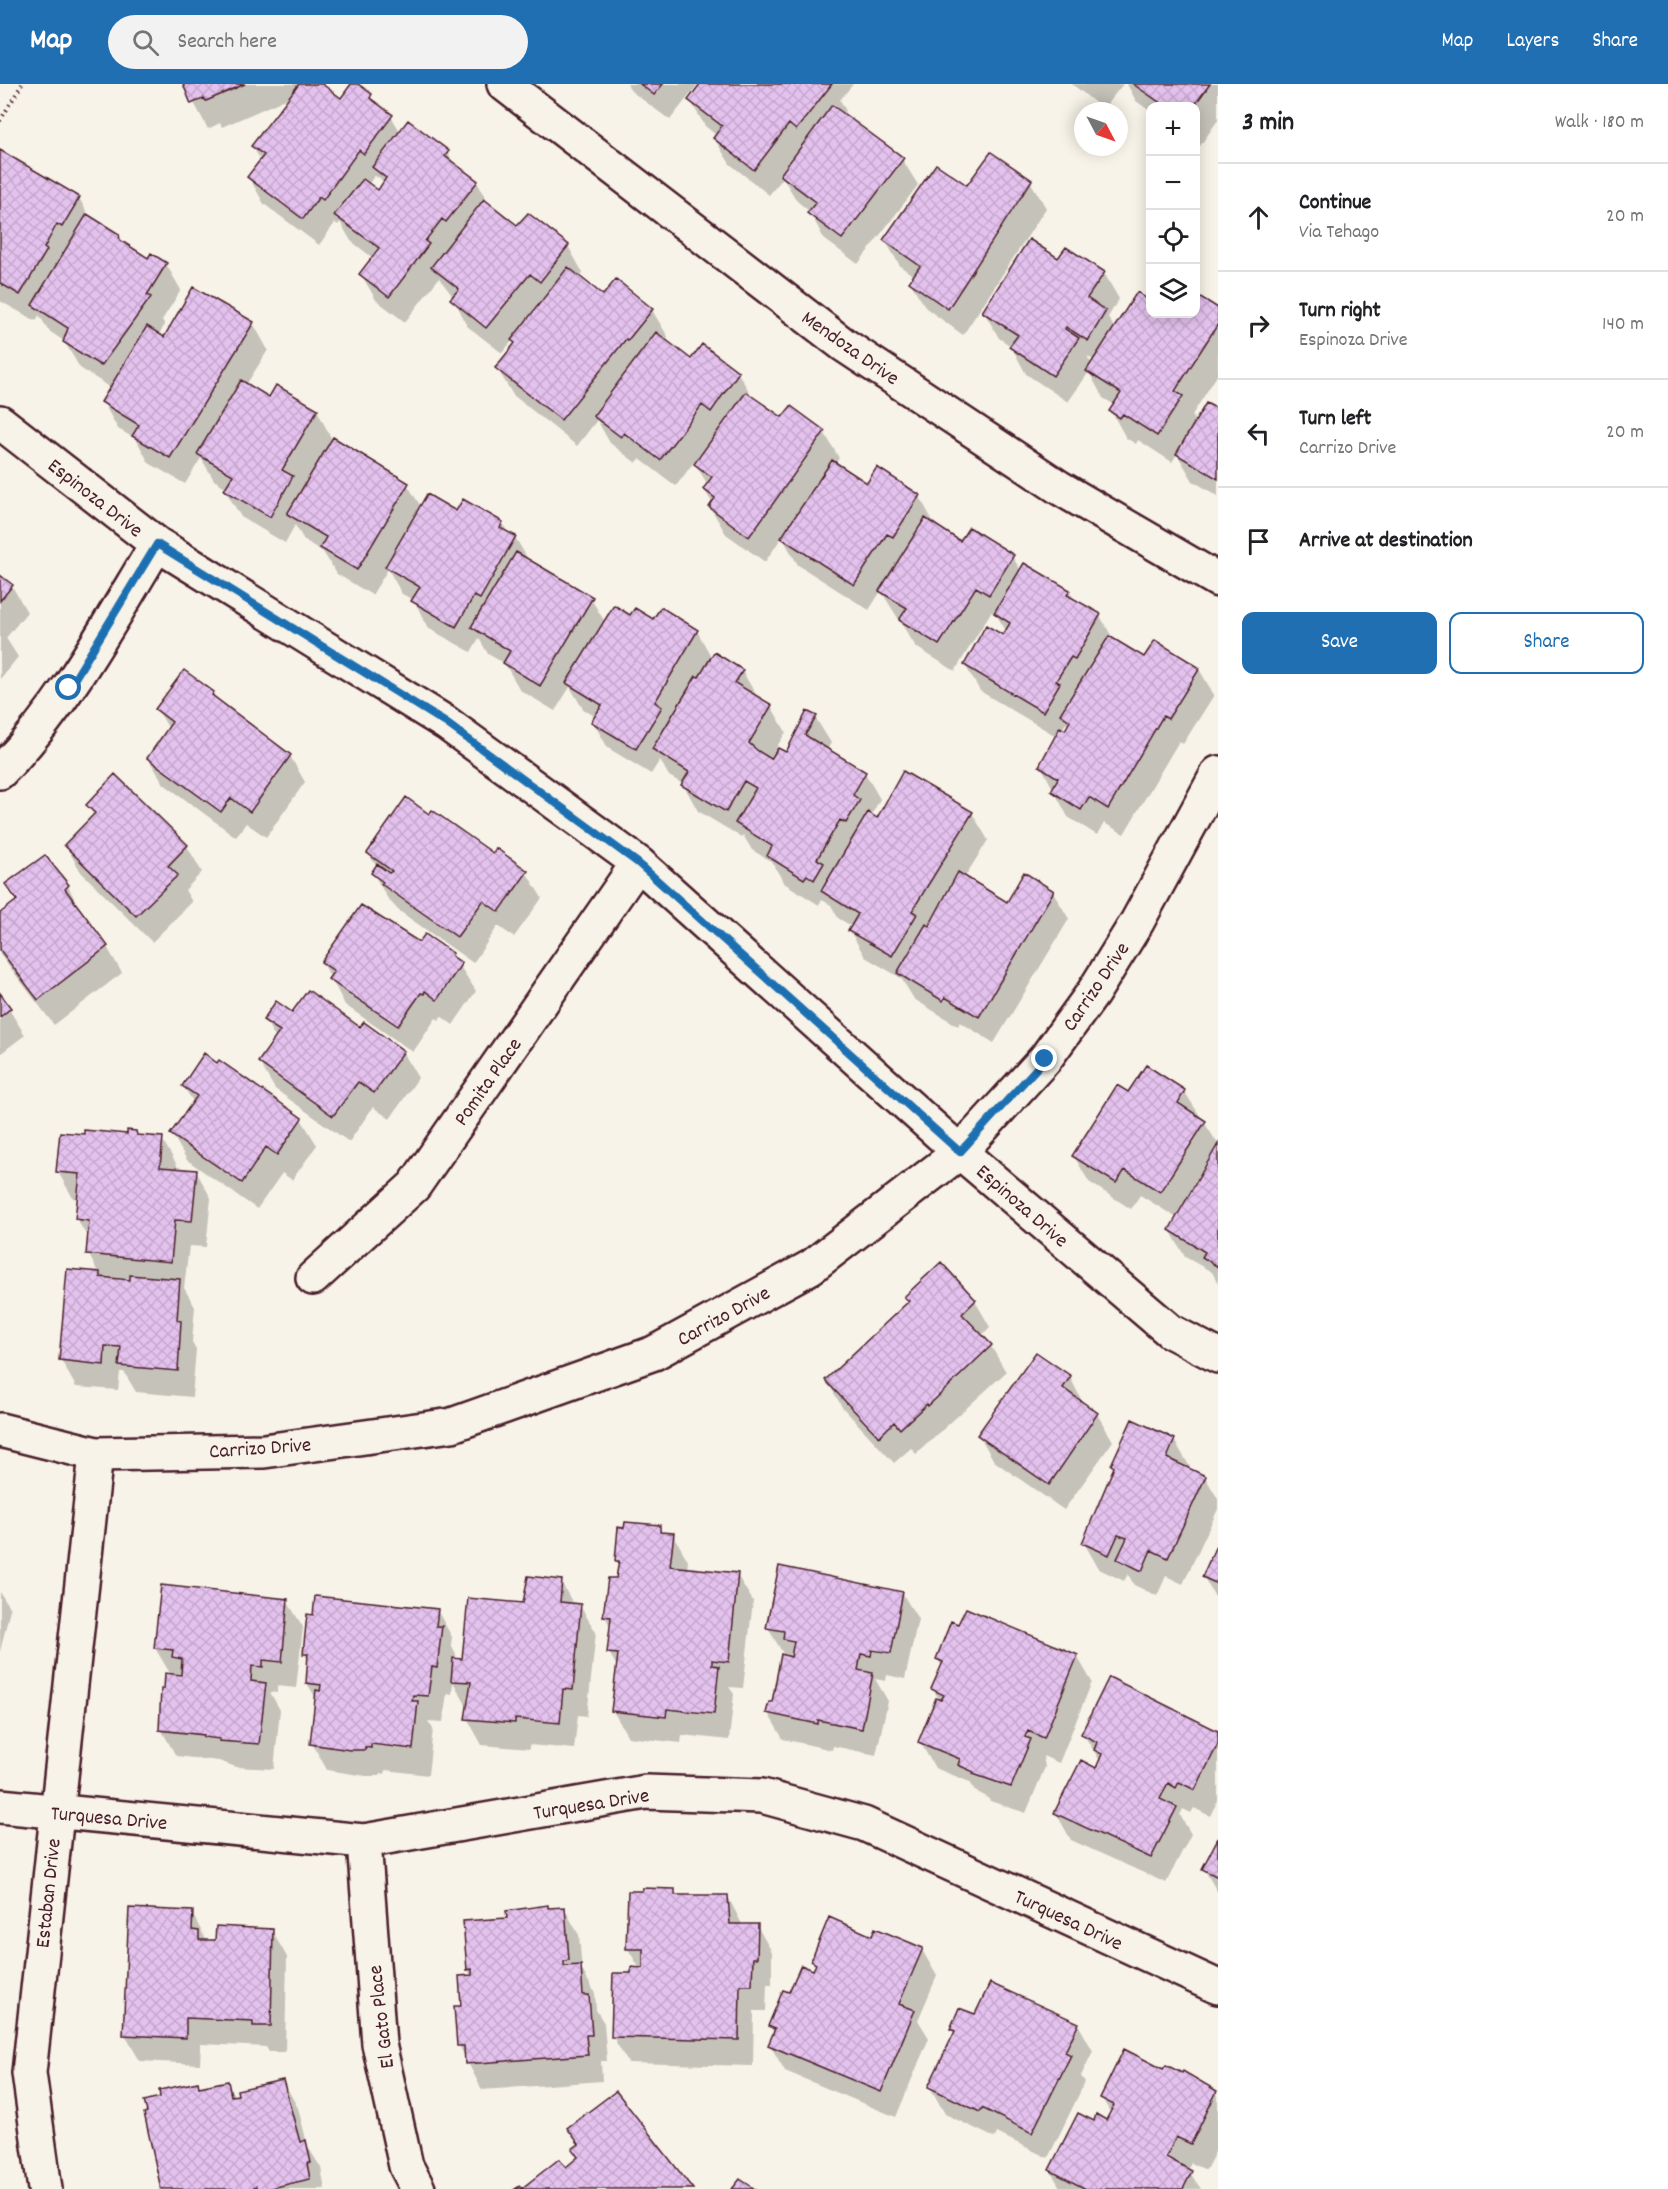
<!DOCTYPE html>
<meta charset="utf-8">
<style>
body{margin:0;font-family:Dekko,sans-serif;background:#f2f2f2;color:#202124}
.controls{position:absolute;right:18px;top:18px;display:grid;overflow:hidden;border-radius:12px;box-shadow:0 3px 15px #0003}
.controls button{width:54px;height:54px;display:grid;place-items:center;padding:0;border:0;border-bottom:2px solid #e0e0e0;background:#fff;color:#202124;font:30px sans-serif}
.compass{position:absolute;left:1074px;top:18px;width:54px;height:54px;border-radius:50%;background:#fff;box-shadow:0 3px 15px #0003;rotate:131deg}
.stop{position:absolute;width:18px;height:18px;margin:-14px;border:4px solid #1f6fb2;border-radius:50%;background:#fff}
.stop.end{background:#1f6fb2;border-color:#fff;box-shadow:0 2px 6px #0008}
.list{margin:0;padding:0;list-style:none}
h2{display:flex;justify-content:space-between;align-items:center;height:78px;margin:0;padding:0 24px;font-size:26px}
h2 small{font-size:20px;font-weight:400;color:#757577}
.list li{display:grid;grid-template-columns:39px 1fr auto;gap:18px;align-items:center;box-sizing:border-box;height:108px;padding:0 24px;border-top:2px solid #e0e0e0}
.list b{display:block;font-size:22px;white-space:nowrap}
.list p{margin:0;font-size:20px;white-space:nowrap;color:#757577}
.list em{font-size:20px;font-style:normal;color:#757577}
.actions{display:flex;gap:12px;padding:18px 24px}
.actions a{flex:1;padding:14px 0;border:2px solid #1f6fb2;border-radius:12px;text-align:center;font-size:21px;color:#1f6fb2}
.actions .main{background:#1f6fb2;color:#fff}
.icon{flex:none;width:33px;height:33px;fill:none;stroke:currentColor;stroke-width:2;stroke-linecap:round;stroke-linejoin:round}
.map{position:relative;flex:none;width:1218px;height:2105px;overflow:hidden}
header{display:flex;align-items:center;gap:36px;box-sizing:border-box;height:84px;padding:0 30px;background:#1f6fb2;color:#fff}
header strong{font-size:28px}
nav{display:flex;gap:33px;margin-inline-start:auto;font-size:21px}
.search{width:420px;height:54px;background:#f2f2f2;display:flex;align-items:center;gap:15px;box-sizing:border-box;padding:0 21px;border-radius:33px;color:#757577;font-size:22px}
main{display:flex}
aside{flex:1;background:#fff}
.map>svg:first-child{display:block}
.shadow{fill:#0003;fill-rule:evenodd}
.building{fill:url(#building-cross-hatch);stroke:#4a1f2b;stroke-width:1.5}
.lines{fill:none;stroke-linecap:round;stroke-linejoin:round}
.street-casing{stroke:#4a1f2b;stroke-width:38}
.path{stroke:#4a1f2b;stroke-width:4;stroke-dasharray:1.5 4.5;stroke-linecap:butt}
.street{stroke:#f7f3e8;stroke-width:33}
.route{stroke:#1f6fb2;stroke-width:8}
.labels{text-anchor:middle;stroke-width:4.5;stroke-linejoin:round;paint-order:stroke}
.street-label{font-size:21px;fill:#4a1f2b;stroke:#f7f3e8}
</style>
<header>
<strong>Map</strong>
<div class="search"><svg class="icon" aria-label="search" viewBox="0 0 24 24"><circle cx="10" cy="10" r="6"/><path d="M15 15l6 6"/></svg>Search here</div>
<nav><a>Map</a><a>Layers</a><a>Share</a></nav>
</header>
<main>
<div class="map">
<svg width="1218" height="2105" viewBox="0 0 1218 2105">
<defs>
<pattern id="building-cross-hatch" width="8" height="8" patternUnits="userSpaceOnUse" patternTransform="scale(1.5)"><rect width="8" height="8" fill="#e4c2ee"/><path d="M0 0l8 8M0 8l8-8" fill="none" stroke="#c5a6cc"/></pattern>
</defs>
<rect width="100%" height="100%" fill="#f7f3e8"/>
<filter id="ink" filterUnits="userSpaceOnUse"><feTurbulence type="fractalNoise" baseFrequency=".0167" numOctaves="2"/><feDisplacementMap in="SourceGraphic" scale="12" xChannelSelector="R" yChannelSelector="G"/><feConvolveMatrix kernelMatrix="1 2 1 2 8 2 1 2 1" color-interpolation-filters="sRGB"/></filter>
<g filter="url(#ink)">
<path class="shadow" d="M184,0H319L341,16L356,0L391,32L401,49L447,68L455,81L477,98L491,123L517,143L568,162L583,189L579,194L603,213L616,197L652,226L668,253L665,256L692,277L738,289L753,314L782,335L824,348L839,374L835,380L868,401L919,412L934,439L933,441L961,459L1012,472L1021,487L1069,507L1075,516L1100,532L1115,558L1144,575L1199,585L1214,611L1183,660L1179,657L1124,750L1104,739L1097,751L1068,733L1041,682L1056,652L980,607L965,581L1004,553L1007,548L997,532L991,528L955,587L916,563L881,507L869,526L798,481L782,453L765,478L726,450L710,423L713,420L704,405L708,401L694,378L676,402L640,375L636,379L610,359L597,336L577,362L513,311L497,284L516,261L513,256L502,269L467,242L454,214L439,194L405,238L376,216L361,190L373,174L351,157L340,138L338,141L335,139L319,161L264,120L249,93L261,77L253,63L290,13L222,43L220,39L208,45ZM374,92L380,94L384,100L378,108L368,101ZM1066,639L1069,643L1065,648L1062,646Z
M627,0H698L670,36L631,7Z
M702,0H853L840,16L846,27L843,30L902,75L918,101L858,180L824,155L810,128L797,117L783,94L769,111L730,80L714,54L716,51L705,42L690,16Z
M1072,0H1123L1103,25Z
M1127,0H1218V36L1200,62L1196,59V22H1150V27L1136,17Z
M0,68L79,114L90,134L118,151L123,159L148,176L166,180L181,206L162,236L165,241L158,251L164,255L253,239L268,266L246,301L270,315L317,326L331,354L407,400L421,423L502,439L509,450L515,453L529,477L591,515L605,538L631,532L697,547L712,574L742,587L758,614L771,622L786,648L776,664L786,671L815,633L831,659L827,666L865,689L880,715L871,732L877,736L904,689L972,729L988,756L964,794L1007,820L1024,790L1053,808L1069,835L994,959L960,938L958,942L914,915L901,894L865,873L850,847L853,843L838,834L831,821L822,816L819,821L784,799L772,778L752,766L743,751L741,753L698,727L683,700L669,692L660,676L651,690L608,664L593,638L596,633L583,625L570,603L555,627L520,606L505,580L488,570L479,554L471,568L428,544L414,516L402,510L388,485L372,511L337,490L323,468L304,456L295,441L285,459L241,433L225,406L227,404L214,396L201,374L185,400L149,379L136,355L118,345L103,318L111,304L80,284L64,257L49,247L39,231L36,237L0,217Z
M1030,97L1046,124L963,251L926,224L910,198L914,192L900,182L885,156L968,104Z
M1059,176L1104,189L1119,215L1108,233L1115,245L1137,210L1150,219V230H1196V211L1218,226V290L1192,331L1196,338L1218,327V412L1193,397L1177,370L1172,378L1138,356L1136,360L1126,354L1111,327L1115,321L1103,314L1089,288L1068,318L1026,290L1011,262L999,254L984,228ZM1087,272L1095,277L1092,281Z
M0,493L12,502L27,528L6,554L18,573L0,595Z
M213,609L218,618L290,672L305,698L266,753L246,739L236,753L164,700L148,674L169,645L157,625Z
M88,721L187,762L202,788L185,806L192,818L152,858L81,788L66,762L94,732Z
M368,769L493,772L526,788L542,814L514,853L498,842L473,879L398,826L388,815L373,789L377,783Z
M7,800L68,802L82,830L107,863L122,889L54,941L0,870V831L17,818Z
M419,860L452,870L476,907L453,941L441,932L439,936L436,934L413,968L345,921L323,879Z
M0,911L25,951L0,970Z
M292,930L360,945L403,968L418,994L390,1035L373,1023L349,1058L275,1005L259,978L276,955L265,936Z
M183,1002L301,1035L317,1061L292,1096L282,1089L257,1125L187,1076L172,1050L194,1019Z
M1184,1007L1218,1060V1199L1212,1188L1185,1173L1170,1146L1177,1134L1140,1111L1131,1125L1089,1098L1074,1072L1129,1010Z
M136,1048L138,1053L162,1055L177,1081V1086L196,1087L211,1114L206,1163L189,1162L184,1204L195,1223L192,1258L196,1265L192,1313L136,1308L124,1288H120L118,1306L76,1303L61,1276L99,1190L88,1169L89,1156L77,1135L79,1115L73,1114L58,1088Z
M906,1213L975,1217L990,1243L981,1252L991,1262L1006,1288L916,1370L911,1364L894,1379L842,1323L827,1297L910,1219Z
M1070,1293L1084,1321L1097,1330L1113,1357L1064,1426L994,1377L979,1351Z
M1174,1356L1190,1383L1188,1385L1205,1393L1218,1415V1425L1183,1500L1166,1492L1157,1512L1134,1501L1128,1490L1124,1497L1099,1485L1084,1459L1115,1386L1112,1381Z
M660,1443L663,1450H673L688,1477L687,1485L737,1491L753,1517L743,1604L729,1603L734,1610L729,1656L682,1651L681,1659L628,1653L613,1627L618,1584L609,1569L611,1544L605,1532L618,1496L620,1483L616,1477Z
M1218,1461V1518L1203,1492Z
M561,1498L574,1521L580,1522L596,1548L587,1632L578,1631L574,1665L529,1661V1665L482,1661L467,1634L468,1624L453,1598L452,1610L447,1609L443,1638L428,1637L433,1645L428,1691L385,1686V1690L380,1689L379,1692H366L327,1686L312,1659L317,1616L307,1599L309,1578L304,1569L437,1526L452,1553L451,1561L456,1570V1576H463L524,1521Z
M0,1508L10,1525L0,1568Z
M902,1509L918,1535L905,1595L887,1591L886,1597L875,1595L888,1617L876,1671L833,1662L832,1666L783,1655L768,1629L773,1620L784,1571L768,1544Z
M287,1517L303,1543L296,1604L277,1602V1609L270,1608L280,1626L274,1685L236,1683L219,1677L176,1672L161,1645L165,1607L171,1591L155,1564Z
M1077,1572L1092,1598L1059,1679L1043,1672L1045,1683L1026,1729L990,1717L987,1713L975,1707L970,1698L935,1684L920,1658L940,1617L933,1605L942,1583L938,1575Z
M1218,1649V1716L1210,1732L1194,1724L1191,1729L1183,1725L1180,1731L1191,1750L1166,1799L1071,1756L1056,1729L1097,1686L1101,1678L1083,1650Z
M1218,1757V1809L1204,1785Z
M674,1806L677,1812L728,1813L743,1842H757L772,1868V1900H767L766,1927H754L753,1982L628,1979L613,1953L614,1890H632L640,1885L628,1865Z
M564,1824L579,1851L582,1886L595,1909L596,1926L604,1939L607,1977H601L602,1997L482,2006L459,1961L462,1923L472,1893L468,1886L508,1835Z
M192,1829L207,1858L272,1847L287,1873L285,1968H269L266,1963L201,1960L200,1980L140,1977L125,1951Z
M872,1854L922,1866L937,1892L918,1936L929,1954L896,2033L785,1987L770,1961L774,1950L770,1942L790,1910L814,1888L816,1883L813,1877Z
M1078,1940L1093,1967L1081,1992L1085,1998L1048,2074L997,2049L995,2054L945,2030L930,2003L955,1951L951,1945Z
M1164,1987L1216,2008L1218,2011V2062L1206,2086L1191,2079L1188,2086L1201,2105H1061L1050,2086L1095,2039L1107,2038L1111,2030L1102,2014Z
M283,1997L298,2024L308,2063L321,2084L325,2105H162V2014L197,1999L200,2005L227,1999L235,2013Z"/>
<path class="building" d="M183,0H245L206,17L204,14L191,20Z
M299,0H322L341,14L351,0H358L372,10L370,14L393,31L364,70L359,66L323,116L319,113L303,135L247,93L264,71L251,62Z
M640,0H663L654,11Z
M700,0H832L796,46L789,40L754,86L713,54L722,42L688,16Z
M1133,0H1210L1194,22H1165Z
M832,21L904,74L842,155L807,129L816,118L780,91Z
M408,36L449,67L445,72L478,97L446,138L442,135L425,157L429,160L389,213L359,190L379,164L334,131L363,95L378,106L386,94L372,83Z
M0,66L80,113L62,143L57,140L44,164L47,166L20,211L0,199Z
M991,68L1032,96L948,225L909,198L920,182L883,156L936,80L967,101Z
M484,115L517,141L528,129L569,161L540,198L530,190L486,244L450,215L459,205L431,183Z
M87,130L119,150L120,156L148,174L151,169L167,179L147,211L151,213L101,282L63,258L68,244L32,221Z
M1029,155L1058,174L1066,163L1105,188L1087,214L1106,227L1088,257L1066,243L1065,245L1079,254L1053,292L1009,263L1018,251L982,228Z
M568,183L603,211L616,195L653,225L628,256L626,255L561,336L495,284L515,259L511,256Z
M193,203L254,238L170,374L132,352L139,341L101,318L147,242L164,253Z
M1137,208L1150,217V230H1196V210L1218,224V240L1175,307L1183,312L1157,352L1123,330L1120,334L1109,327L1121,309L1086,287Z
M656,248L691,275L702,260L739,288L711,328L702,321L660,376L624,349L621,353L593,332Z
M241,296L269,313L276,301L318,325L282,386L293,392L270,433L224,406L233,391L197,370Z
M746,308L782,333L791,322L825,347L749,453L709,423L715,414L703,405L712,393L694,380Z
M1206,319L1218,325V395L1176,370Z
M333,353L409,399L357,486L320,464L326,453L287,430Z
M832,376L867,399L877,383L920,411L893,453L887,450L854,501L781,454Z
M427,410L456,427L463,415L503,438L500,444L516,452L480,515L474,512L456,543L411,517L420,503L385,483Z
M925,434L960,457L969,443L1014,471L989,511L976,503L939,561L899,536L907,524L879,507Z
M516,468L593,513L540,602L503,579L510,567L471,543Z
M1024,479L1070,506L1067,511L1101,530L1075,575L1071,573L1056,597L1060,599L1043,628L964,581L986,541L1003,551L1010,539L994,529Z
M0,491L13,501L0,517Z
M614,521L630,531L635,524L653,535L661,523L698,546L655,618L662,623L636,665L591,638L602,621L566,599Z
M1109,552L1144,573L1155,556L1200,584L1168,635L1163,632L1108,725L1089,713L1081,726L1051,707L1058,694L1039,682L1060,643L1065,646L1070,637L1060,630Z
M714,568L743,586L735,599L772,621L749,659L758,667L771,675L778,664L786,668L807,627L817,632L805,651L866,688L853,711L860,716L846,739L840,736L817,775L824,779L814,796L807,791L804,795L767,772L772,762L735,739L756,704L744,697L726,728L681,701L689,688L652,665L696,592L699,593Z
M184,586L214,608L212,611L291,671L250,728L231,714L221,728L147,674L172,638L155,625Z
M903,687L973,728L912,827L917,830L892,872L848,847L858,830L821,807L868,728L877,734Z
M115,690L188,761L168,782L178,791L136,832L64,761L95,729L86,721Z
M406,713L429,730L432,726L493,769L496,764L528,787L499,828L483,817L457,853L381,800L383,798L371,789L377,780L389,789L392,787L367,769Z
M45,771L69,801L65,805L108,862L38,916L0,866V829L17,816L5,800Z
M958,788L1007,818L1024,788L1054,807L979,933L945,913L943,917L897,889L926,840L929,842Z
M361,821L419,858L425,850L453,869L452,872L462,879L437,916L425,907L424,910L421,909L398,942L328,895L334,887L321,878Z
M308,906L360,943L364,938L404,967L374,1009L358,998L333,1032L258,978L280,947L263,936L276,917L292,928Z
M0,909L11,924L0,933Z
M204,969L217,979L219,976L302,1034L277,1071L266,1063L242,1099L170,1050L197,1012L182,1002Z
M1146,981L1185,1006L1178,1019L1206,1037L1160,1108L1125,1086L1116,1099L1072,1072L1117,1001L1128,1008Z
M84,1046L127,1050V1046L136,1047L137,1051L163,1053L160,1083L197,1086L192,1137L175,1136L171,1178L86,1170L89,1137L75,1135L80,1090L56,1088L60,1048L84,1050Z
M1218,1060V1183L1202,1173L1205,1168L1169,1146Z
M941,1178L976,1216L962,1230L992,1261L928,1322L927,1320L900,1345L894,1338L879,1353L825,1296L909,1217L904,1213Z
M67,1185L100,1188V1193L130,1196V1191L180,1195L177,1236L181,1237L178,1287L119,1282L121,1263L105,1262L104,1281L59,1276Z
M1036,1268L1071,1292L1063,1304L1098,1329L1049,1401L977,1351Z
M1132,1335L1175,1355L1167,1374L1206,1392L1168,1474L1151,1466L1142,1487L1117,1475L1127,1454L1118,1451L1109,1471L1082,1459L1114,1383L1111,1381Z
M625,1438L660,1441V1448L674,1449L670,1482L738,1489L729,1578L712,1576V1581L719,1582L714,1630L667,1625L666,1633L611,1627L618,1570L607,1569L611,1533L603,1532L608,1494H616L619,1477H615L618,1443L624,1444Z
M1218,1457V1500L1202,1493Z
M779,1482L903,1508L891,1569L872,1566L871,1572L861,1570L858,1586L873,1589L862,1645L818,1636V1640L766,1629L769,1618H772L781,1570L791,1573L794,1557L783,1555L784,1547L766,1544Z
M528,1492L562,1496L560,1518L581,1520L573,1606L563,1605L560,1639L515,1635V1639L465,1635L471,1598L451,1597L453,1574L462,1575L468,1514L523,1519Z
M161,1501L288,1515L282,1578L263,1576V1583L252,1582L251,1597L266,1599L259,1660L219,1657L220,1655L203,1653L204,1651L159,1646L161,1605H164L165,1589L181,1591L182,1575L172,1573L173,1566L154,1564Z
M315,1512L438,1525L436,1542H442L437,1584L432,1583L428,1612L413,1611L412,1617H418L413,1665L371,1660V1664L365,1663V1666H350L310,1660L316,1606L320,1607L321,1601L306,1599L308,1570H303L307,1530L313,1531Z
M966,1524L1078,1571L1044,1654L1028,1647L1025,1653L1031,1655L1011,1703L973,1690L974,1688L958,1681L960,1675L918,1658L936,1614L941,1616L944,1611L931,1605L943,1578L936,1575L951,1537L958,1540Z
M1109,1593L1218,1647V1660L1195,1706L1179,1698L1176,1704L1168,1699L1160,1715L1177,1723L1151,1774L1054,1729L1081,1676L1096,1684L1102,1670L1094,1666L1097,1658L1081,1650Z
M1218,1754V1793L1202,1785Z
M642,1804L675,1805V1811H728L730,1840H758L757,1874H753L752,1901H740L739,1956L611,1953L613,1889H631V1883L643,1884V1865H626L628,1807H642Z
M548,1821V1824L565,1823L569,1876L564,1877V1882L581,1881L583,1911H589L592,1951H586L588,1971L465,1980L464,1962H457L454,1922H461L459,1892L472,1891V1885L467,1886L463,1837L507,1834L506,1827Z
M129,1824L193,1827L192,1846L199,1847V1856H215L216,1842L273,1845L271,1942H253V1937L186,1934V1954L123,1951Z
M829,1833L872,1852L875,1844L923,1864L899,1920L915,1926L881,2008L768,1961L775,1945L768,1942L783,1906L789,1908L801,1881L813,1886L816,1880L811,1877Z
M990,1899L1079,1939L1065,1968L1071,1971L1032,2049L982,2024L980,2028L928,2003L955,1947L950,1945L959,1924L975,1930Z
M1124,1965L1163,1985L1166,1981L1182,1989L1183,1987L1217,2007L1191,2060L1176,2053L1166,2073L1192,2087L1183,2105H1086L1049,2086L1078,2029L1094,2037L1096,2030L1106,2036L1114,2021L1100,2014Z
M283,1996L300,2058L306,2056L311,2079H307L310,2095L267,2105H257L256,2102L251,2105H161L144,2029L147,2028L144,2017L160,2013L159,2006L198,1998L199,2003L228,1997L231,2012L238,2011L237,2006Z
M616,2007L693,2105H515L520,2102L522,2104L559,2075L566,2083L578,2073L572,2065L579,2060L567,2044Z
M740,2095L755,2105H732Z"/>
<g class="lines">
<defs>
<path id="street" d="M504,0L844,261L1060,404L1218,496
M0,338L157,460L446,639L638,779L960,1068L1170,1247L1218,1272
M0,688C65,622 109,539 157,460
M313,1194L414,1102L638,779
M0,1346L96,1370L264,1367L452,1341L654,1269L811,1183L960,1068L1045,975L1093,909L1137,838L1218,689
M0,1722L364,1757L646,1708L762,1712L864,1740L1218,1903
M364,1757L379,1960L406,2082L418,2105
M45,2105L29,1989L96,1370"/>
</defs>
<use href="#street" class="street-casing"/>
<path class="path" d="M0,37L22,0"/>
<use href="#street" class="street"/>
</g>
</g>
<g class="lines" filter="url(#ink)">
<path class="route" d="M69,604L157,460L446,639L638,779L960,1068L1045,975"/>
</g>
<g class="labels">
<g class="street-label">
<text transform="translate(851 263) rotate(35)" y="7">Mendoza Drive</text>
<text transform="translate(96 413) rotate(38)" y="7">Espinoza Drive</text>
<text transform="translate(1095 902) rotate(-56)" y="7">Carrizo Drive</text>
<text transform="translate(487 997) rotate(-55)" y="7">Pomita Place</text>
<text transform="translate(1023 1121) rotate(41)" y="7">Espinoza Drive</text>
<text transform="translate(723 1231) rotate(-29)" y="7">Carrizo Drive</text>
<text transform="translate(260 1363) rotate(-4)" y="7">Carrizo Drive</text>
<text transform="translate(591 1719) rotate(-9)" y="7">Turquesa Drive</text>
<text transform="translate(109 1733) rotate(5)" y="7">Turquesa Drive</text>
<text transform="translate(47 1809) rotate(-84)" y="7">Estaban Drive</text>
<text transform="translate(1069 1835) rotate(25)" y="7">Turquesa Drive</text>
<text transform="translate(380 1933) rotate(-97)" y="7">El Gato Place</text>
</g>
</g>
</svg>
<div class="controls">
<button>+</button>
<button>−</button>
<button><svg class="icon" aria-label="locate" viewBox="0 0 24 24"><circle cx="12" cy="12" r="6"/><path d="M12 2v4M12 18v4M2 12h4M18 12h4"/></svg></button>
<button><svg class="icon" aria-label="layers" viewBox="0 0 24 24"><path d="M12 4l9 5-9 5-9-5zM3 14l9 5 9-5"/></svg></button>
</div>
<svg class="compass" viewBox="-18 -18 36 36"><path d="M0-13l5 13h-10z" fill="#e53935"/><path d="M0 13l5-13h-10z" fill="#757577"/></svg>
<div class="stop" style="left:69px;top:604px"></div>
<div class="stop end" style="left:1045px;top:975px"></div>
</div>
<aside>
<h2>3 min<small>Walk · 180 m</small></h2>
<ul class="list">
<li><svg class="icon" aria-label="ahead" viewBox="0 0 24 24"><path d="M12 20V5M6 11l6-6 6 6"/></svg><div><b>Continue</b><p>Via Tehago</p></div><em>20 m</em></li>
<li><svg class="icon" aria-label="right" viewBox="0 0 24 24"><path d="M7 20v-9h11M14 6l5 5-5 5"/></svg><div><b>Turn right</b><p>Espinoza Drive</p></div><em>140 m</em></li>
<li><svg class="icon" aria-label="left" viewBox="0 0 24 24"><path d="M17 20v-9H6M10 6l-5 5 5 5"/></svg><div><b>Turn left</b><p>Carrizo Drive</p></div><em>20 m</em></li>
<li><svg class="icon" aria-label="arrive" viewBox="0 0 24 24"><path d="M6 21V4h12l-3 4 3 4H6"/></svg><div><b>Arrive at destination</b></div></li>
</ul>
<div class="actions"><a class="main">Save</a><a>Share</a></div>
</aside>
</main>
